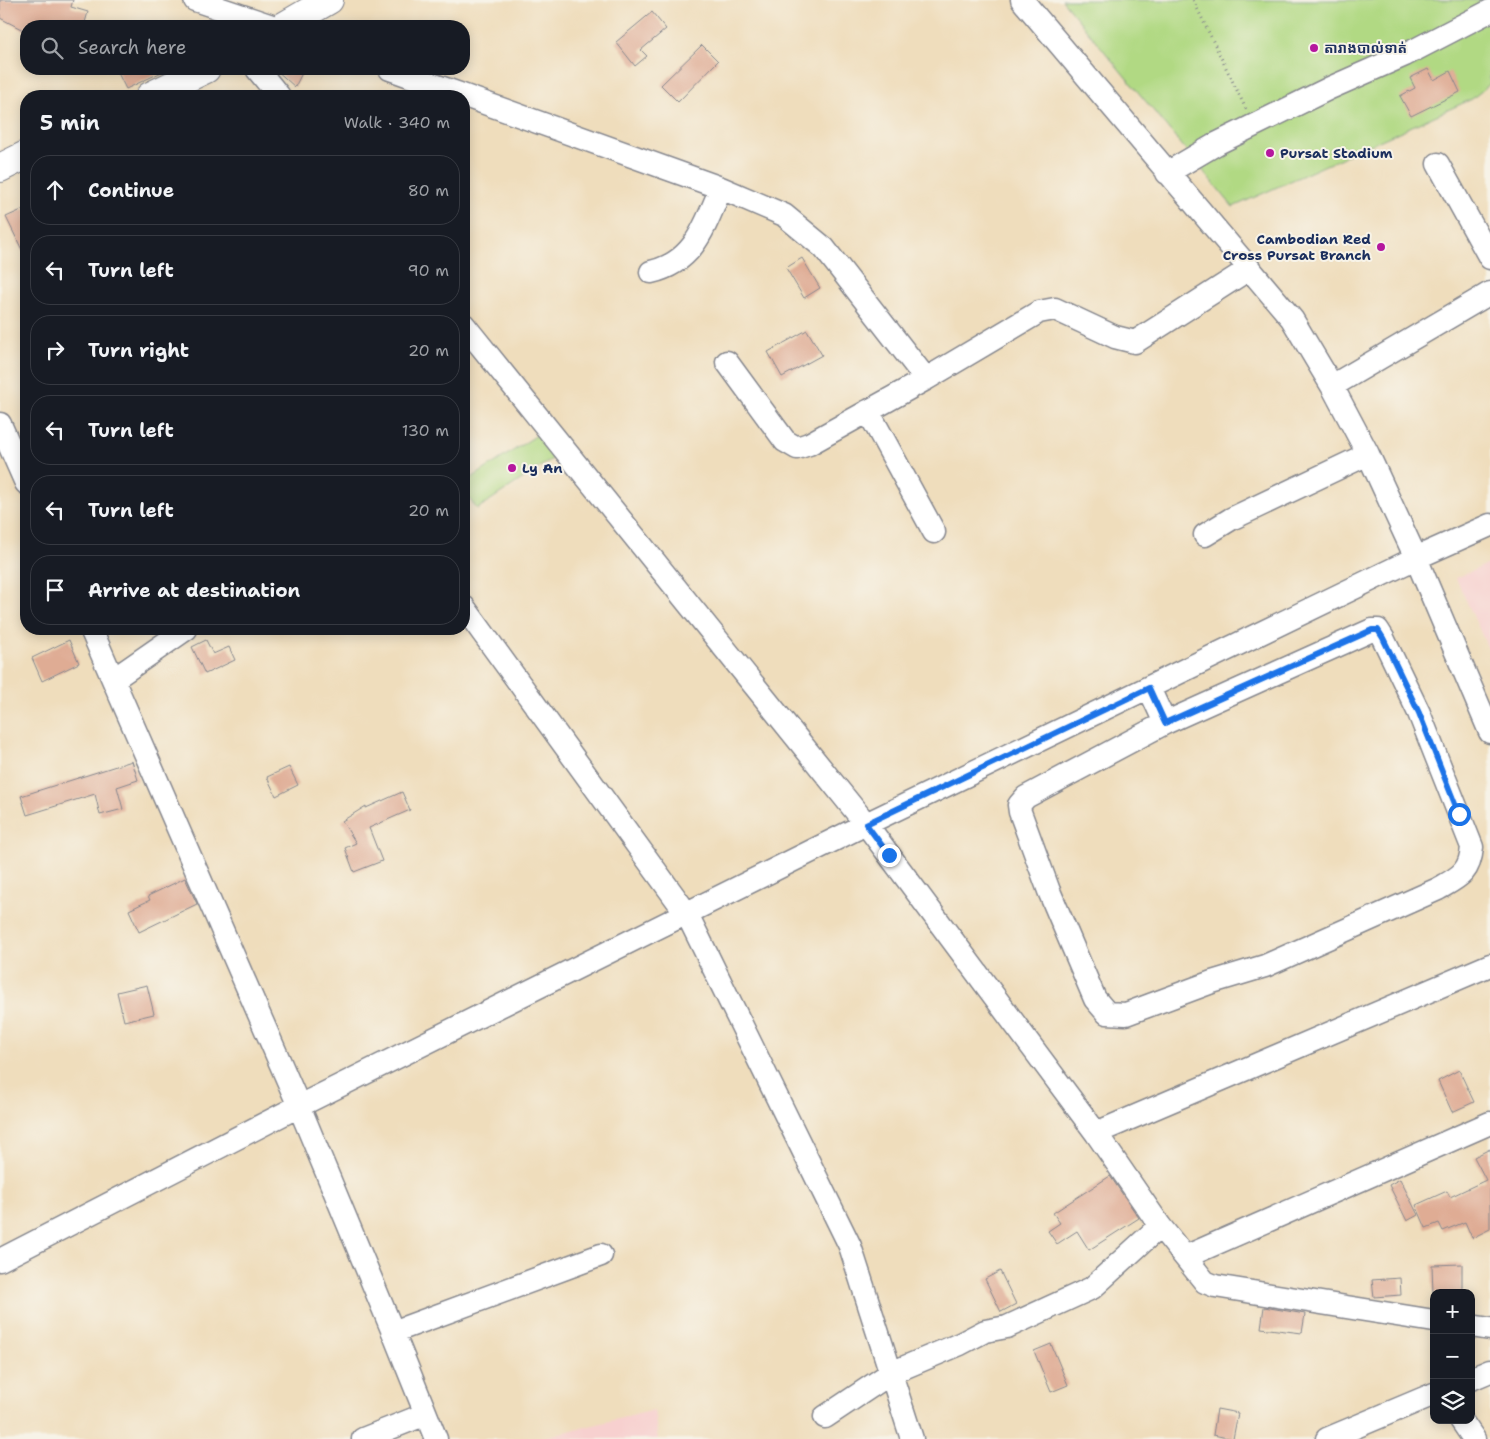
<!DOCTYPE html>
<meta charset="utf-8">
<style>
body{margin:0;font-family:"Shantell Sans","Noto Sans Khmer",sans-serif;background:#242831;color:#f1f3f6}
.controls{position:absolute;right:15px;bottom:15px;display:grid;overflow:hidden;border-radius:10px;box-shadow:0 2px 12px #0003}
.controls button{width:45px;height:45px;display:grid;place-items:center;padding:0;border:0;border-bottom:1px solid #363941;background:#171b24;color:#f1f3f6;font:25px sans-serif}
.stop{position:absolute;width:15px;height:15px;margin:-11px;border:4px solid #1a73e8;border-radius:50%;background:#fff}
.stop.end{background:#1a73e8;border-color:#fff;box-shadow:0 1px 5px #0008}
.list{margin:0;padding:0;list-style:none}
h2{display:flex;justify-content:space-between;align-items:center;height:65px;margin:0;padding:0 20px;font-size:21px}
h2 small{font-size:16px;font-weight:400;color:#9ea1a6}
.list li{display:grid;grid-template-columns:32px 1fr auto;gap:15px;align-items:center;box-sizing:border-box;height:70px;margin:0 10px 10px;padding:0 10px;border:1px solid #363941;border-radius:20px}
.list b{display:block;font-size:19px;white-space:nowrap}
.list em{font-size:16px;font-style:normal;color:#9ea1a6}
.icon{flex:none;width:28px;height:28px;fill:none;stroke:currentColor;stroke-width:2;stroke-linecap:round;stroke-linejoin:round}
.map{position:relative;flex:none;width:1490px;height:1439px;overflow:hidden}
.search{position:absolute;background:#171b24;box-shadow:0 2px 12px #0003;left:20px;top:20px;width:450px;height:55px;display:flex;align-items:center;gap:12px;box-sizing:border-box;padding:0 18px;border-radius:20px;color:#9ea1a6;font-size:19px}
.panel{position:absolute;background:#171b24;box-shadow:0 2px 12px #0003;left:20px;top:90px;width:450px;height:545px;border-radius:20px}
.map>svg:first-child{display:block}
.built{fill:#f7d0cf}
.green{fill:#b1d983;stroke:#668470}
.building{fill:#dfac94}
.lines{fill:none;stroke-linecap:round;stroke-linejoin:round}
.minor-casing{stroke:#85868d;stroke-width:25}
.major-casing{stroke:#85868d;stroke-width:30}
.path{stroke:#85868d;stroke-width:3;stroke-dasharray:1 4;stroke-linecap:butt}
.minor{stroke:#fff;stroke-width:22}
.major{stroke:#fff;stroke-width:28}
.route{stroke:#1a73e8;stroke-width:6}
.poi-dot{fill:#b5179e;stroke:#f7f3e8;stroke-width:2}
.labels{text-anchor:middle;stroke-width:4;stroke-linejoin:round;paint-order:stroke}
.poi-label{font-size:14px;font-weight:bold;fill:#1b2f5e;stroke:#f7f3e8;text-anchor:start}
</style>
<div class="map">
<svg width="1490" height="1439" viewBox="0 0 1490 1439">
<rect width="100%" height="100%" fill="#f7f3e8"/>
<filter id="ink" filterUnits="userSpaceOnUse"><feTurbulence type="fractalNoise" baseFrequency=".02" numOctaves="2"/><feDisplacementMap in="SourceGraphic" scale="10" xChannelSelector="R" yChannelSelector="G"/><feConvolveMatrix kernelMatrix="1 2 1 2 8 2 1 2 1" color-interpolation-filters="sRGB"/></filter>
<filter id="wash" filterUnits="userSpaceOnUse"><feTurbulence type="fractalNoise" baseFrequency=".0096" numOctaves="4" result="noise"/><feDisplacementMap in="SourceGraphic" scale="20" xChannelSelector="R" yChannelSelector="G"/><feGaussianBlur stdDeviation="1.12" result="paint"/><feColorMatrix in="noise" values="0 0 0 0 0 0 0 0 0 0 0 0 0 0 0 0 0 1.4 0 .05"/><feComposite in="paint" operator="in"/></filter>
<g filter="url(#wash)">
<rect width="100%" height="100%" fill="#efddbc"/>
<path class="built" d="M1490,563V653L1456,578Z
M654,1410L658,1439H537Z"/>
<path class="green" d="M1062,0H1490V84L1472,99L1233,207Z
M543,431L561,453L477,509L464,492V483Z"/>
<g id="blocks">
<path class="building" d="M0,0H73L71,7L88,12L84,26H26L25,31L0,18Z
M652,12L666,29L641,50L647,56L635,66L616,42Z
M702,45L718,61L678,102L661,85Z
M116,69H168L126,89Z
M275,69H304L295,87Z
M1428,69L1434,80L1450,71L1460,92L1411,116L1400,96L1415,88L1410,78Z
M26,208V258L6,217Z
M802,258L820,288L804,298L786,268Z
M807,330L822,355L782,377L768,352Z
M69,640L79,663L42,681L32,658Z
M206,640L213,654L229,647L235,660L205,674L192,647Z
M132,761L138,780L117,787L123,809L100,815L95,794L27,815L21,796Z
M289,767L298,785L276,796L267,777Z
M402,792L410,810L369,828L382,861L354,872L345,848L356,843L342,821L366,806V808Z
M185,878L197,904L139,932L129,910L150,900L148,896Z
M147,985L154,1014L124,1021L117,992Z
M1459,1070L1474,1102L1452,1112L1438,1081Z
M1490,1149V1229L1472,1238L1465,1222L1443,1231L1439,1223L1426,1228L1416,1205L1447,1191L1450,1197L1486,1180L1474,1157Z
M1110,1176L1139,1218L1089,1250L1077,1231L1057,1244L1048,1231L1060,1223L1053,1213Z
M1400,1179L1418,1215L1407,1221L1389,1185Z
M1462,1264V1293H1433L1432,1265Z
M1000,1271L1016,1304L1001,1312L985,1279Z
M1400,1278L1401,1295L1374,1297L1372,1280Z
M1264,1307L1305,1314L1302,1333L1261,1328Z
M1051,1344L1068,1385L1051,1392L1034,1351Z
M1217,1409L1238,1413L1233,1439L1213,1435Z"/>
</g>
</g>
<g filter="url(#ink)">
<use href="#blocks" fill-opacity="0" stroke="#85868d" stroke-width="1"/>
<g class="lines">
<defs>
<path id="minor" d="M195,0L272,26
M1022,0L1292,319L1332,386L1368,454L1416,558L1490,732
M257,69L279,96
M390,69L721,188L784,215L824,248L926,379
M1438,164L1490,258
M1167,173L1218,143L1330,88L1405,55L1490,11
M651,272C695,262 705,225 721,188
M464,325L866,824L1096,1133L1160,1226L1205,1282L1215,1286L1434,1321
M727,362L785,441L797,448L809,444L926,379L1039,312L1055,309L1115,337L1135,342L1249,269
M1332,386L1490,293
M868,411L934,532
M0,424L26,483
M1205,535L1231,519L1368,454
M464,607L687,914L850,1246L912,1439
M91,629L299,1106L393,1332L436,1439
M1372,630H1378L1383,638L1419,713L1472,847C1470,873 1459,877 1438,889L1265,966L1212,982L1126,1014L1107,1013L1095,999L1049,891L1020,812L1019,805L1026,797L1165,723Z
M114,679L186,629
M1149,688L1165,723
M1096,1133L1490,965
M1185,1257L1490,1123
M0,1260L299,1106L866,824L1416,558L1490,525
M1471,1326L1490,1329
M393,1332L601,1255
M1471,1379L1490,1371
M825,1417L891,1373L960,1344L985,1331L1007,1327L1092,1288L1160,1226
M1461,1420L1474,1439
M363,1439L426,1414
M1327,1439L1434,1394"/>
<path id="major" d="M284,26L329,0
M150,96L206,69
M0,168L26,155"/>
</defs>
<use href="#minor" class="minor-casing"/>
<use href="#major" class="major-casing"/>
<path class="path" d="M1193,0L1246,109"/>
<use href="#minor" class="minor"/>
<use href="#major" class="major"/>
</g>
</g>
<g class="lines" filter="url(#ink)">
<path class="route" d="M889,855L866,824L1149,688L1165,723L1372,630H1378L1383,638L1419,713L1459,814"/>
</g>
<g class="poi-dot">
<circle cx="1314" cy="48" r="5"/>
<circle cx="1270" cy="153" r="5"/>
<circle cx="1381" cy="247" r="5"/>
<circle cx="512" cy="468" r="5"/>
</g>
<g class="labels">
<g class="poi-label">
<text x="1324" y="53">តារាងបាល់ទាត់</text>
<text x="1280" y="158">Pursat Stadium</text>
<text x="1371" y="244" text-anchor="end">Cambodian Red<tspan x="1371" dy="16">Cross Pursat Branch</tspan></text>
<text x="522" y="473">Ly An</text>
</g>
</g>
</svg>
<div class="controls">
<button>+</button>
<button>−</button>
<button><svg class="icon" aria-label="layers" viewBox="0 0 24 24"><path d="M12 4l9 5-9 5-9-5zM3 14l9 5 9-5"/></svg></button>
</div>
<div class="stop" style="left:1459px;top:814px"></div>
<div class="stop end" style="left:889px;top:855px"></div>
<div class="search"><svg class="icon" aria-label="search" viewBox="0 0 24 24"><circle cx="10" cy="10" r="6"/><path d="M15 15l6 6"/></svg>Search here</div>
<section class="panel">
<h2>5 min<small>Walk · 340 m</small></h2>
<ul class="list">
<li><svg class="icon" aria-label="ahead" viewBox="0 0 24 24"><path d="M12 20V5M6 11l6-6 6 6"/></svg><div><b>Continue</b></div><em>80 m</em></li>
<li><svg class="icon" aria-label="left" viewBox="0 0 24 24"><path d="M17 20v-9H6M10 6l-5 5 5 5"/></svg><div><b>Turn left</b></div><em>90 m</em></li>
<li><svg class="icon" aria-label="right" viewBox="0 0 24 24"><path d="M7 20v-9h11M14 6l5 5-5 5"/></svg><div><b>Turn right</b></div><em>20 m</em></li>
<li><svg class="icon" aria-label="left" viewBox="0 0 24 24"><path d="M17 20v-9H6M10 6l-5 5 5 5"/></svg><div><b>Turn left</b></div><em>130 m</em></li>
<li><svg class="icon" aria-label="left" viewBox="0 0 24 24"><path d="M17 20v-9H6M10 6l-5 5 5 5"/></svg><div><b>Turn left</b></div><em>20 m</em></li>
<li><svg class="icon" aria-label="arrive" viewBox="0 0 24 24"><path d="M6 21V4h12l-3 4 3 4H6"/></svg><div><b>Arrive at destination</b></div></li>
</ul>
</section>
</div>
